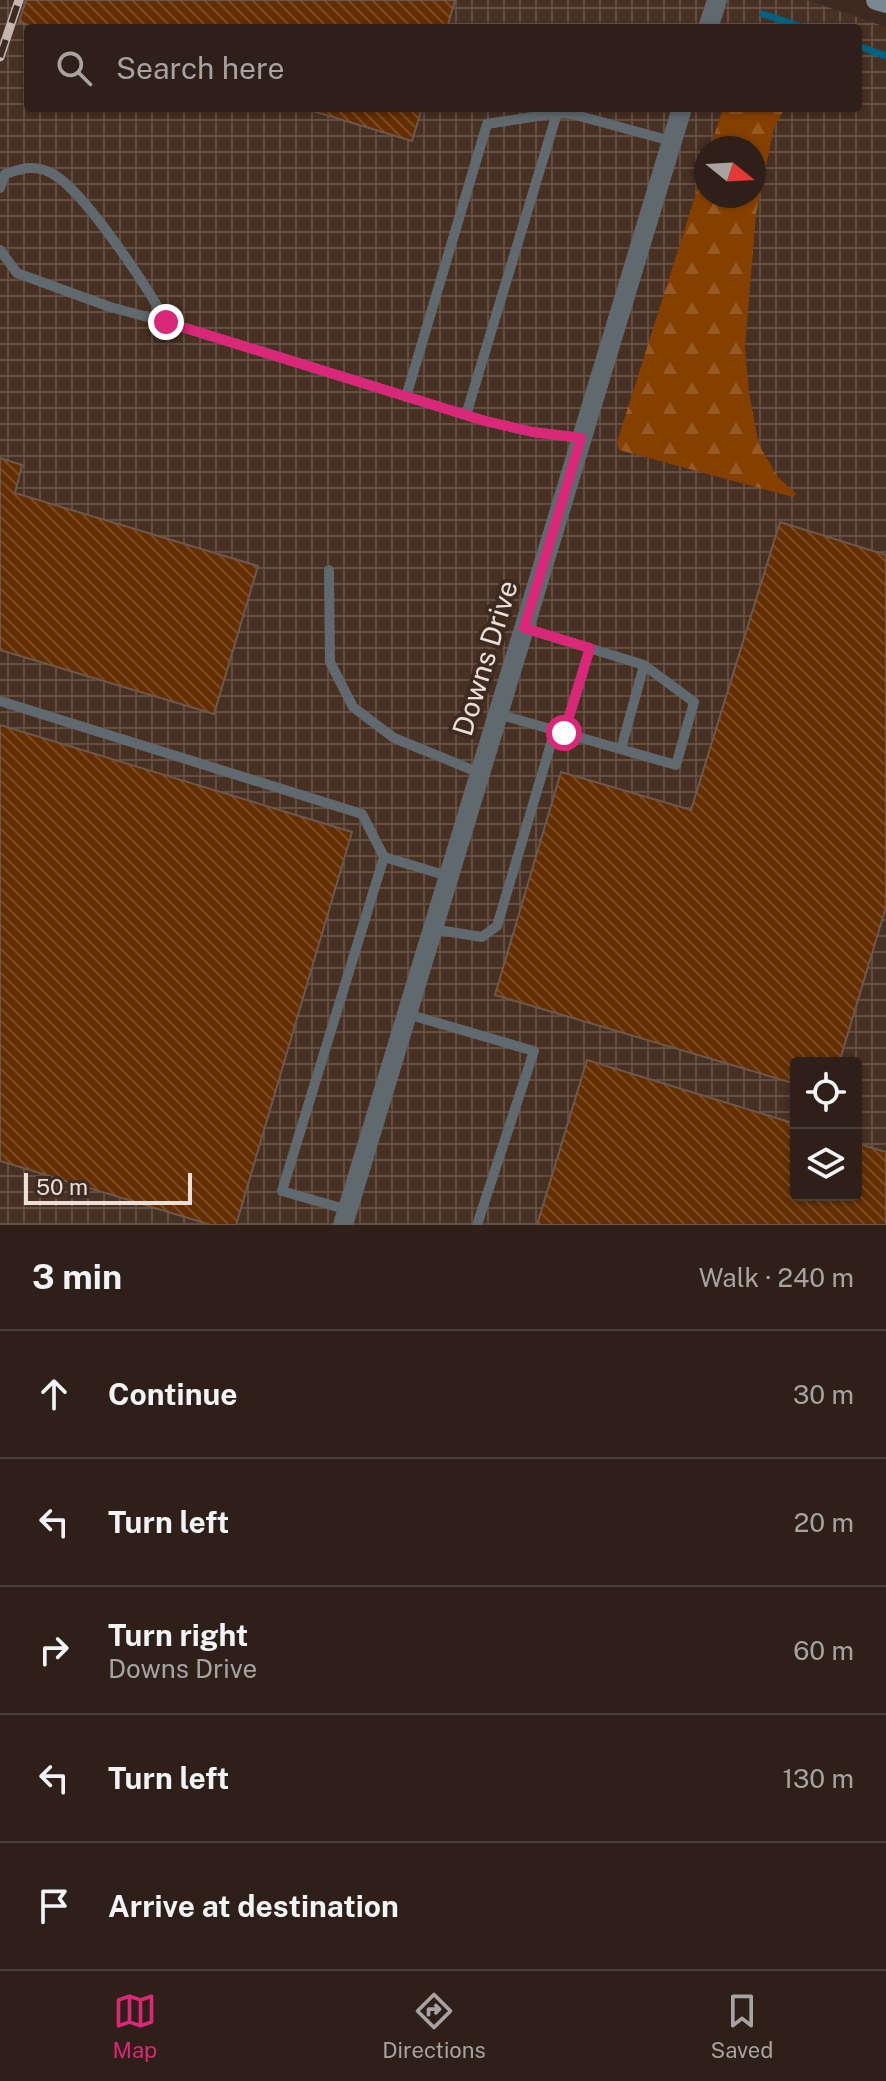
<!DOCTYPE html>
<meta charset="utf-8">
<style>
body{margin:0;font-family:"Public Sans",sans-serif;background:#3a2d26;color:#f1f3f6}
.controls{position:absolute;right:24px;bottom:24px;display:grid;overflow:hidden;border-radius:8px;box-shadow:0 2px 6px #0004}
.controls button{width:72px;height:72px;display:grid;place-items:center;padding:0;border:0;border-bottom:2px solid #493e38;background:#2e2019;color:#f1f3f6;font:40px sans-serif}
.compass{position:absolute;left:694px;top:136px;width:72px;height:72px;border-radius:50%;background:#2e2019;box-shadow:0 2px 6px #0004;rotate:108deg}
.scale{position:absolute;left:24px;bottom:20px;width:168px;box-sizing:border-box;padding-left:8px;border:4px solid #ebdfd8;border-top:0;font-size:22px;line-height:28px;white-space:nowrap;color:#ebdfd8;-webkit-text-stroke:6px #3d2b21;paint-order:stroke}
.stop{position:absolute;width:24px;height:24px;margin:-18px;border:6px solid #db2777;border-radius:50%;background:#fff}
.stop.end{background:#db2777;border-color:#fff;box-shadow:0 2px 8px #0008}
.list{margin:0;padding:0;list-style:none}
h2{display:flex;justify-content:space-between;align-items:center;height:104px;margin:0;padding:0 32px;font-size:34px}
h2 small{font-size:26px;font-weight:400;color:#a7a3a2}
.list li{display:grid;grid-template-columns:52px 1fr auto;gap:24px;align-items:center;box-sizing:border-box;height:128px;padding:0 32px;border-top:2px solid #493e38}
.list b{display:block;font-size:30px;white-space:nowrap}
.list p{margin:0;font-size:26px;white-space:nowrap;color:#a7a3a2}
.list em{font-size:26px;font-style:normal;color:#a7a3a2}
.icon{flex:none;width:44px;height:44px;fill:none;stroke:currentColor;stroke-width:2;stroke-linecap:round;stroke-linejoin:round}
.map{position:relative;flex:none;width:886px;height:1225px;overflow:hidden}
.search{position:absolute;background:#2e2019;box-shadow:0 2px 6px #0004;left:24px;right:24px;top:24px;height:88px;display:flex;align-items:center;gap:20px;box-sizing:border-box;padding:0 28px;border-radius:8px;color:#a7a3a2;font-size:30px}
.sheet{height:744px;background:#2e2019}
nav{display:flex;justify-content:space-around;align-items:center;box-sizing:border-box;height:112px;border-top:2px solid #493e38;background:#2e2019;font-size:22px;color:#a7a3a2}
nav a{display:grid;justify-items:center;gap:4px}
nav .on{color:#db2777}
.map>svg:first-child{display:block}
.industrial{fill:url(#industrial-grid);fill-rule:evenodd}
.forest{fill:url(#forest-firs)}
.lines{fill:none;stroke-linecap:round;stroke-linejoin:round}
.stream{stroke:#006283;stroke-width:7}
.building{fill:url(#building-back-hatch);stroke:#6c584c;stroke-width:2}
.lane{stroke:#5f696e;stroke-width:10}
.street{stroke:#5f696e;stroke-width:20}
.secondary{stroke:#7a8991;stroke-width:20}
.rail-casing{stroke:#c3b6ae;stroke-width:9}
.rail{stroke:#3d2b21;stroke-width:6;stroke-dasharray:18;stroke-linecap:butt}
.route{stroke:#db2777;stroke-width:10}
.labels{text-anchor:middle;stroke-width:8;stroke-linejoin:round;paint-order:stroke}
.street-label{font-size:28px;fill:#ebdfd8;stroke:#3d2b21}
</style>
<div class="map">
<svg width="886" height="1225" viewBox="0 0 886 1225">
<defs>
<pattern id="industrial-grid" width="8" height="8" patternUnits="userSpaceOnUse" patternTransform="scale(2)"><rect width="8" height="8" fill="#483022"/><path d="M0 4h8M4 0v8" fill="none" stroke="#634e41"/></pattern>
<pattern id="forest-firs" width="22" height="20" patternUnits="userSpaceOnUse" patternTransform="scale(2)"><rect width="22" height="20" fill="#854000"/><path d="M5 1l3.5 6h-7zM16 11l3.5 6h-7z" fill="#965b24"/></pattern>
<pattern id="building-back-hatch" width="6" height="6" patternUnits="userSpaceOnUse" patternTransform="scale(2)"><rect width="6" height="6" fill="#642e01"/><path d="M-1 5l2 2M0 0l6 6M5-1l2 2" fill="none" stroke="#7a4c25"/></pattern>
</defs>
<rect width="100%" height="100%" fill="#3d2b21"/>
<path class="industrial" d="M0,0H807L886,27V1225H0ZM28,28H858V108H28ZM706,148H754V196H706ZM796,1063H856V1195H796Z"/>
<path class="forest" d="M723,108H785L774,128L756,214L745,348L749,393L759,445L778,477L796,494L793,497L619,450L617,442L706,162V196H754V148H710Z"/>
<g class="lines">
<path class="stream" d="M763,14L805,28
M858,46L886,56"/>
</g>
<path class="building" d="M26,0H455L447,28H38L19,22Z
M303,108H422L412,141Z
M0,458L22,465L15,493L258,566L214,714L0,650Z
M780,522L886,555V907L839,1063H796V1084L495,995L561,772L691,810Z
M0,725L352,832L236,1225H211L0,1161Z
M587,1060L796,1124V1195H856V1143L886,1152V1225H537Z"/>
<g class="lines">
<path class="lane" d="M0,188L5,174C23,168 36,164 53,174C84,191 149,289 166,322
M0,250L17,273L110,307L166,322L485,421L533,432L581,438
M406,397L487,124L557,113L572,114L671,141
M466,415L557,113
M329,570L330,662L353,707L394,738L480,773
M0,701L362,814L384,857
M498,714L676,765L694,702L644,665L524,628
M564,733L590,648
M621,749L644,665
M432,929L482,937L497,926L555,730
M407,1014L534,1051L477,1225
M348,1210L282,1191L384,857L448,876"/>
<path class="street" d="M708,28L717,0
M343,1225L682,108"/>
<path class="secondary" d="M876,0L886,3"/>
<defs>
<path id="rail" d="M0,57L19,0"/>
</defs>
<use href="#rail" class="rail-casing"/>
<use href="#rail" class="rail"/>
</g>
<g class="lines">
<path class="route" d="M166,322L485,421L533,432L581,438L524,628L590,648L564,733"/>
</g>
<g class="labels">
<g class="street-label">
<text transform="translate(485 658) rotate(-73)" y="10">Downs Drive</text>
</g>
</g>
</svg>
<div class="controls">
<button><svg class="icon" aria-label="locate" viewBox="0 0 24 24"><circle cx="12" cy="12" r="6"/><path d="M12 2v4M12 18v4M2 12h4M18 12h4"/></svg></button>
<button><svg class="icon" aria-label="layers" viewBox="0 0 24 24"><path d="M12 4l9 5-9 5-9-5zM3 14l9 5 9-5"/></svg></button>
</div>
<svg class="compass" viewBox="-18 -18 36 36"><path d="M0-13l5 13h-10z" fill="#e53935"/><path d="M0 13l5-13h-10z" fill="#a7a3a2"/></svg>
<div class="scale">50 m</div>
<div class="stop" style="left:564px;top:733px"></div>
<div class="stop end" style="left:166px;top:322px"></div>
<div class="search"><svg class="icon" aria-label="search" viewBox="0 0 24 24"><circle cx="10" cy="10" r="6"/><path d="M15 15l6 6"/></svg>Search here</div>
</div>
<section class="sheet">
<h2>3 min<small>Walk · 240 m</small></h2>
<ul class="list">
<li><svg class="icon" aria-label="ahead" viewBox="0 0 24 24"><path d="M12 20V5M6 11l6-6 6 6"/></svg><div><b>Continue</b></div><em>30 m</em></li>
<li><svg class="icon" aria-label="left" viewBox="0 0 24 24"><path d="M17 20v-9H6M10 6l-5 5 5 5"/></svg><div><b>Turn left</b></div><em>20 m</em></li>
<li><svg class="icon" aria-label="right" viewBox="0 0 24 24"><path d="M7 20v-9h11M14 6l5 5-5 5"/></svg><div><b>Turn right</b><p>Downs Drive</p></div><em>60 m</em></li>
<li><svg class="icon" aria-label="left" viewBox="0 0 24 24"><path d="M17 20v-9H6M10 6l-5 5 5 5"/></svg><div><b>Turn left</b></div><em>130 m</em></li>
<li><svg class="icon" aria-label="arrive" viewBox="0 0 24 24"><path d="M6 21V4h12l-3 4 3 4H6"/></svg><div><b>Arrive at destination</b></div></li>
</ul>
</section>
<nav>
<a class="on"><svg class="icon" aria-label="map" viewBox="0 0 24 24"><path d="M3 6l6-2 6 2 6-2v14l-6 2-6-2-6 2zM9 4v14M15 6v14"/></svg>Map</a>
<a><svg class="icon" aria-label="directions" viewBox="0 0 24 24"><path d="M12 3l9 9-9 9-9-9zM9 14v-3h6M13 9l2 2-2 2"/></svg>Directions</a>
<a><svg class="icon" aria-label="saved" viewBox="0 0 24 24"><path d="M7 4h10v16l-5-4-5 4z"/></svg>Saved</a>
</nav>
